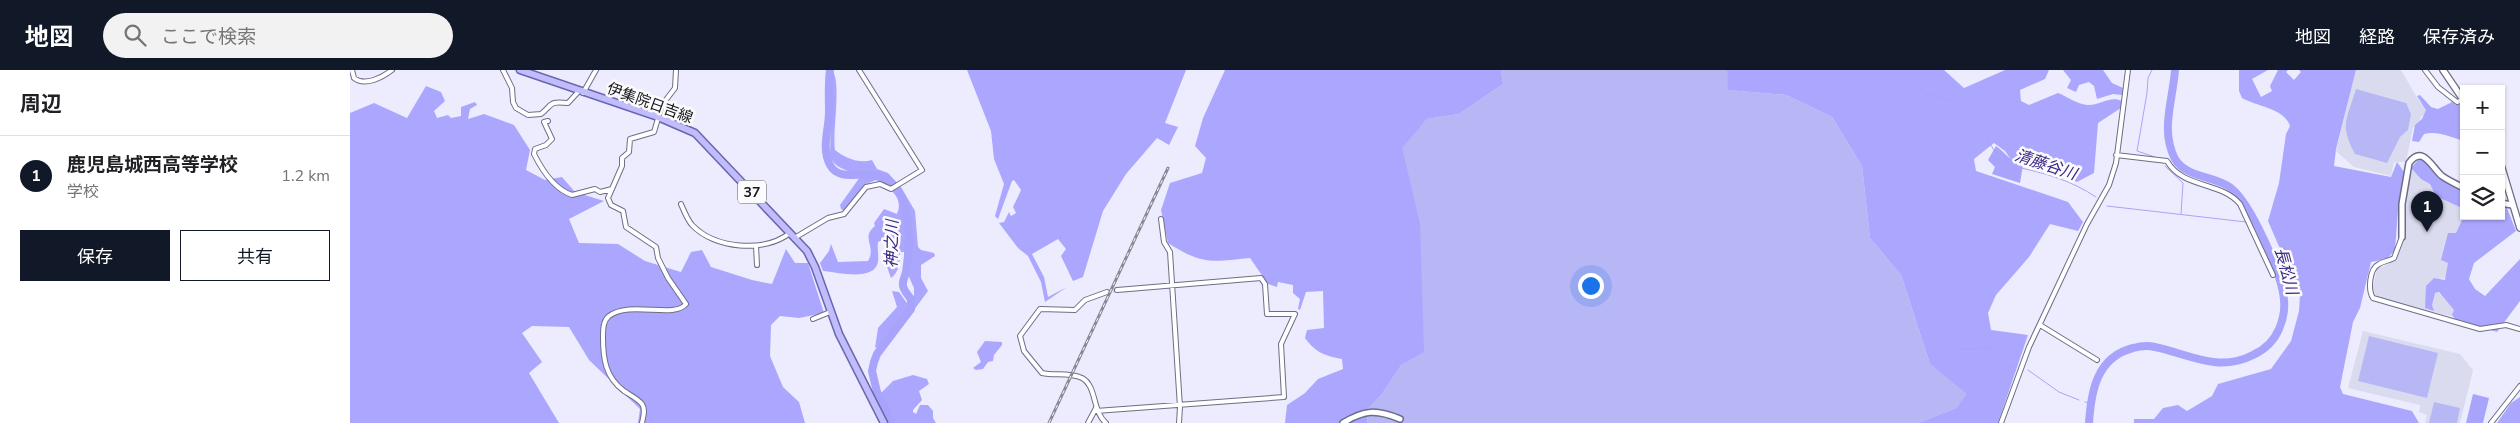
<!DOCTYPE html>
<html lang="ja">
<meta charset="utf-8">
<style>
body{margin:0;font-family:"Nunito Sans","Noto Sans JP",sans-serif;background:#f2f2f2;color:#202124}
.controls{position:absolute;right:15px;top:15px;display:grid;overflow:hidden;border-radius:0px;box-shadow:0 1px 4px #0004}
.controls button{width:45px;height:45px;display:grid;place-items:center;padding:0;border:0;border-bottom:1px solid #e0e0e0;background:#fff;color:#202124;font:25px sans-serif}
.you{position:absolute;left:1240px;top:215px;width:18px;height:18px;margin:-12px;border:4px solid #fff;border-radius:50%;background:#1a73e8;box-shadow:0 0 0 8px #1a73e833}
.badge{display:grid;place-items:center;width:32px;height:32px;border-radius:50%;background:#111827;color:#fff;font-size:16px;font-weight:700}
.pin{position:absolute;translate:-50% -41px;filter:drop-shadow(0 1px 2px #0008)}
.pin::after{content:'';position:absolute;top:26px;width:18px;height:15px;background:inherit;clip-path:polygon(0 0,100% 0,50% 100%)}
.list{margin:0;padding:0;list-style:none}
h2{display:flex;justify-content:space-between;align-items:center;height:65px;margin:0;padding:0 20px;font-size:21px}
h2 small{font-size:16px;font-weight:400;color:#757577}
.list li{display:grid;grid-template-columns:32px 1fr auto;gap:15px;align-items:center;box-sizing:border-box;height:80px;padding:0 20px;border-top:1px solid #e0e0e0}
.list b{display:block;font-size:19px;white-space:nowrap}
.list p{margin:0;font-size:16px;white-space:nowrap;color:#757577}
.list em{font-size:16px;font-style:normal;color:#757577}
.actions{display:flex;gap:10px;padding:15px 20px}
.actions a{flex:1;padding:11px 0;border:1px solid #111827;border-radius:0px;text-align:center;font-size:18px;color:#111827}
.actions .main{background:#111827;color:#fff}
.icon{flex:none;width:28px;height:28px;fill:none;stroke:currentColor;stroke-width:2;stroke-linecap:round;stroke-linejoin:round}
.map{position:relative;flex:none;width:2170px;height:353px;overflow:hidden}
header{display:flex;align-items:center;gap:30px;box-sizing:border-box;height:70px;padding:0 25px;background:#111827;color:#fff}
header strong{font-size:24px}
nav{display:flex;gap:28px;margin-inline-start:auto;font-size:18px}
.search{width:350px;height:45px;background:#f2f2f2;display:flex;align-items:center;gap:12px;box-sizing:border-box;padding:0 18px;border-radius:28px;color:#757577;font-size:19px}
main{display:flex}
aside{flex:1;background:#fff}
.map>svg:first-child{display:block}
.built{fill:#dbdbf0}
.green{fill:#b8b7f5}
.forest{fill:#aba7fe}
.water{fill:#a8a4fb}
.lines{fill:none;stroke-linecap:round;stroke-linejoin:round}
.stream{stroke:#a8a4fb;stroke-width:1}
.river{stroke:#a8a4fb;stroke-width:8}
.minor-tunnel{stroke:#ccccdc;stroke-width:4;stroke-dasharray:4 2;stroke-linecap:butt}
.minor-casing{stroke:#6e6d88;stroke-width:6}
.tertiary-casing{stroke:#6e6d88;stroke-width:8}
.secondary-casing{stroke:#6e6d88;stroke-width:8}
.primary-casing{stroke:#6a65ad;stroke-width:9}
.minor{stroke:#fff;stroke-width:4}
.tertiary{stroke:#fff;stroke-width:5}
.secondary{stroke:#fff;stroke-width:5.5}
.primary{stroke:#c1bdfc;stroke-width:6}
.rail-casing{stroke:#888896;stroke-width:3}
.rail{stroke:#fbfbfb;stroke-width:1;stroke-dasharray:4;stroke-linecap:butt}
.labels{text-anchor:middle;stroke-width:5;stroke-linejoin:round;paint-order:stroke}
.shield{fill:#fbfbfb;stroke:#595960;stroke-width:1}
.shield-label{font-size:14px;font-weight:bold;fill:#14141e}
.street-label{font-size:15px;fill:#14141e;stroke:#fbfbfb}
.water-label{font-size:16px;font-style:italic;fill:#392587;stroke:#fbfbfb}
</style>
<header>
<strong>地図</strong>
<div class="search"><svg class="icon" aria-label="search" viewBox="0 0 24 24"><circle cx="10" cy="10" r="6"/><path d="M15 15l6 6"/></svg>ここで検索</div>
<nav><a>地図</a><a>経路</a><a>保存済み</a></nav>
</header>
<main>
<aside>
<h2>周辺<small></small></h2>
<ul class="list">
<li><span class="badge">1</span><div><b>鹿児島城西高等学校</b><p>学校</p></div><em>1.2 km</em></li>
</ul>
<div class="actions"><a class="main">保存</a><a>共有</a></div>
</aside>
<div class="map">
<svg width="2170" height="353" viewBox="0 0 2170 353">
<rect width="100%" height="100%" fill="#ececfe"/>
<path class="built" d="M2006,0H2051L2069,31L2075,37L2087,43L2071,46L2068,58L2063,57L2056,92H2044L2041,106L2004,97L1986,81Z
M2072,88L2096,111L2114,120V146H2116L2098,209L2091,208L2085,222L2090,224L2098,233L2103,234L2108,240L2105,247L2031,230L2022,221L2027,199L2043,192L2048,187L2054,163L2055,125L2060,102L2062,92Z
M2013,261L2110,284L2123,300L2110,353H2075L2077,345L2069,342L2070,335L1998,318Z"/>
<path class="green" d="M1151,0H1377L1379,20L1436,25L1482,47L1512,96L1520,168L1551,205L1580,294L1618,324L1606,338L1568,353H1017L1018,339L1032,324L1052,294L1070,152L1051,78L1077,49L1109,44L1153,14Z
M2006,19L2056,33L2061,44L2058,60L2050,67L2037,93L2005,84C1989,54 1997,50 2006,19Z
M2019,266L2088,283L2077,328L2008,311Z
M2084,332L2110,338L2107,353H2079Z"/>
<path class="forest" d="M482,0C492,12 482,61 485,80C495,88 509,94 522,90L527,99L538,103L551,117L565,141L568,177L571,180L584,183L585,186L571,195V208L578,221L558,248L545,258L532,275L525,278L528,258L547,237L542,221L549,222L559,236L564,231V218L559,207L554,182H550C550,192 549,202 541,208L537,197L539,173L532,170L528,172C527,178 529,185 528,192C524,212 487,202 473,201L470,193L479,181L481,174L488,192L518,191C527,176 510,168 525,156L524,153L534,139L547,144C554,126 540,119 526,110L514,115L494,141L491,139L490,135L510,107C499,99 485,100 480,86Z
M617,0H836L815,53L828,57L819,75L807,68L776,104L753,141L733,207L723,211L711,186L716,179L708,169L682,184L694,207L698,227L717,217L695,232L691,212L678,186L668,178L649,153L654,152L659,142L661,146L666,143L663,137L671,120L664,110L662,111L648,149L645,146L654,114L644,89L641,61Z
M875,0H1151L1153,14L1109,44L1077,49L1052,78L1070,152L1074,282L1052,294L1032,324L1018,339L1017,353H935L937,335L955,323L968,309L993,299L992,289C975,286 965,282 955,268L957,260L974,258L973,221L956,222L950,240L948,239L950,229L943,223V215L928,212L927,217L918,214L900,188C861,192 853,195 818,173L811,140L820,113L852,103L856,88L845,76L853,48Z
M1377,0H1594L1614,18L1655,0H1699L1695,9L1670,20L1671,31L1679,35L1708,23C1718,27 1727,34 1737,35C1749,36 1760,25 1772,31L1771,38L1748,53L1744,103L1727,112L1693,98L1662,91L1655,81L1644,73L1624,89L1626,101L1718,132L1733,152L1728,161L1700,154L1679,187L1646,225L1638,243L1641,260L1678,265L1648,353H1568L1606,338L1617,324L1580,294L1551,205L1520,168L1512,96L1482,47L1436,25L1378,20Z
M1713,0H1753L1762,13L1773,18L1772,25L1763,24L1747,29L1744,16L1739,12L1729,15L1726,22L1717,18L1721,10Z
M1889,0H1918L1902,9L1911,27L1922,21L1920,16L1928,0H1938L1936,2L1944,10L1951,2L1949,0H2006L1986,79L1984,96L2041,107L2047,92L2054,102L2048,141L2045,180L2037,189L2021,192L2010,238L2003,252L1990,317L1993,324L2062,341L2069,353H1784V349H1804L1813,338L1828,335L1837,341L1862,326L1868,314L1921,299L1941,271L1949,241L1950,225L1918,151L1929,113L1936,64L1940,56C1934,38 1908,37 1892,28L1889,21Z
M76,16L91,22L95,31L84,41L87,48L98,45L101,48L111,46V37L125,32L127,35L120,39L118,49L134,44L164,55L180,80L176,100L195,110L212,107L225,122L254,131L219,149L229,173L268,174L295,191L331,202L341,182L352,180L361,197L402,210L422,214L436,179L445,193H458L474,243L449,248L430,246L421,255L420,286L433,317L449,332L455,353H288L290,339L239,290L219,257L182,256L172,263L192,292L179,303L209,353H0V43L24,33L57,48Z
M2070,25L2081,37L2088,39L2102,32L2106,35L2110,33L2114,38V71C2103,68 2088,60 2074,64L2069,72L2062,71L2065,55L2072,49L2076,40L2067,26Z
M2069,89L2076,92L2091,108L2114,121V139L2086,126L2080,114L2071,109L2061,98Z
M2151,136L2157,138L2166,161L2124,193L2119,209L2125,219L2135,226L2170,189V231L2147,262L2105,249L2102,245L2104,240L2089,222L2085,223L2082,235L2084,241L2075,238L2076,216L2084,208L2095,210L2098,193L2091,190L2098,163H2106L2114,146H2151Z
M635,271L652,272V275L644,285L643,291L638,292L633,299L626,300L623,298L631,292L627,282Z
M563,305L577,309L579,314L569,321L572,330L563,340V342L566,344L570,335H578L583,341V348L586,353H546L531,323L543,311Z
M2170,327V353H2147L2161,333Z"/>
<path class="water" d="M1646,76C1657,84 1659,91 1673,95L1670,113L1642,104L1645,97L1638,90Z
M2123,324L2139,328L2133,353H2116Z"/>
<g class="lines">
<path class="stream" d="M1560,0L1575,24L1601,30L1630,56L1645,82
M1802,0L1798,8L1797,23L1787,81L1805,87
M1815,96L1833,113L1831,144
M1671,98C1698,104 1722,111 1746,127
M1757,136L1896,152
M1609,279L1642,278L1658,295L1665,297
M1678,300L1709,322L1729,330
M1735,332L1740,333"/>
<path class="river" d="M480,0C478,14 479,28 479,42C479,59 471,78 480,95C494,121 538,81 555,137C561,157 559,182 556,202C555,207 552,211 553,216C554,221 558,225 561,229V239L527,284L524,292L522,301L527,322L542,353
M1739,353C1741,321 1747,287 1783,278C1790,276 1797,275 1805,277C1839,284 1868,303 1903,285C1914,280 1924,271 1929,259C1933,250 1935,240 1934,230C1932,204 1901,134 1881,118C1866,106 1836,108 1825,89C1810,60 1823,30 1825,0"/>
<path class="minor-tunnel" d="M757,222L767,220"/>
<defs>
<path id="minor" d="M2,0L4,8C15,17 33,7 42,0
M153,0L162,18L163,32L166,38L178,45L191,44C203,34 199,31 218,33L229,21
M2075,0L2088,17L2107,32L2113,30
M233,23L246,0
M198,51L194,52L202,69L196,75L185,79L184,84C192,100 204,119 222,125L245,119L250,122L262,119
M1766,85L1817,91C1833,119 1871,111 1890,134L1923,205
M331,134C334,141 337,149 342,155C365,179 414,183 440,163
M811,149L814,172L820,182L830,337L829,353
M446,167L478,148L494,144L516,117L530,114L541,119L572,100L509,0
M2052,167L2044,188C2039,191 2034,191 2029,194C2019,199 2018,220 2023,228L2130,259L2156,255L2170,259
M406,176L407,195
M463,249L480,242
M1690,255L1747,290
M746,341L934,327L931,274L945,244H917L915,214L911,208L767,220
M292,353C293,347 296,340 292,334C288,329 280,325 274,321C255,307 253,288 253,267C253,259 253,251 259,246C280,230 324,249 336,234L318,208L308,188L306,177L276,157L273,141L261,135L258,128L272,96V88L279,82L280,69L304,62L312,35L325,18L326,0
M738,353L746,338
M756,353C742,341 747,316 732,308C719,302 704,306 692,303L674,281L670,266L690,239L725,240L735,230L757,222
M1651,353L1679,277L1737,154L1759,115L1766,93L1778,0
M2141,353L2170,316"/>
<path id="tertiary" d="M2151,133L2162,135
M2052,167V134L2059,93C2073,74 2082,98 2092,106C2099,111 2106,114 2114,118
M993,353C1014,340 1026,339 1050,349"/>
<path id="secondary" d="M2093,0L2114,31
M2151,95L2170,158"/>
<path id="primary" d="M170,0L308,47L345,63L457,181L465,197L489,264L534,353"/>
</defs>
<use href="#minor" class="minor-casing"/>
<use href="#tertiary" class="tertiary-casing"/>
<use href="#secondary" class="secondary-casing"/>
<use href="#primary" class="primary-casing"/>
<use href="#minor" class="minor"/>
<use href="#tertiary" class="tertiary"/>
<use href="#secondary" class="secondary"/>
<use href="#primary" class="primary"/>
<defs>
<path id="rail" d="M699,353L818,98"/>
</defs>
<use href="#rail" class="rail-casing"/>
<use href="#rail" class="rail"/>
</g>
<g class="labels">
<rect class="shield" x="388" y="110.5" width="28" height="23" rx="4"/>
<g class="shield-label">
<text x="402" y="127">37</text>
</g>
<g class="street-label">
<text transform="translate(300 33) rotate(20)" y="5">伊集院日吉線</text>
</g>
<g class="water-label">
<text transform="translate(1696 94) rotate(18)" y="6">清藤谷川</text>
<text transform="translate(541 174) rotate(-89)" y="6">神之川</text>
<text transform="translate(1937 201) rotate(75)" y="6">長松川</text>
</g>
</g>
</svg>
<div class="controls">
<button>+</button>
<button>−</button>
<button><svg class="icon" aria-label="layers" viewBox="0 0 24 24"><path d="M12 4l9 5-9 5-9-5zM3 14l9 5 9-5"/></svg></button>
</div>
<div class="you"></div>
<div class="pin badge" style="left:2077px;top:162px">1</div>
</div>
</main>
